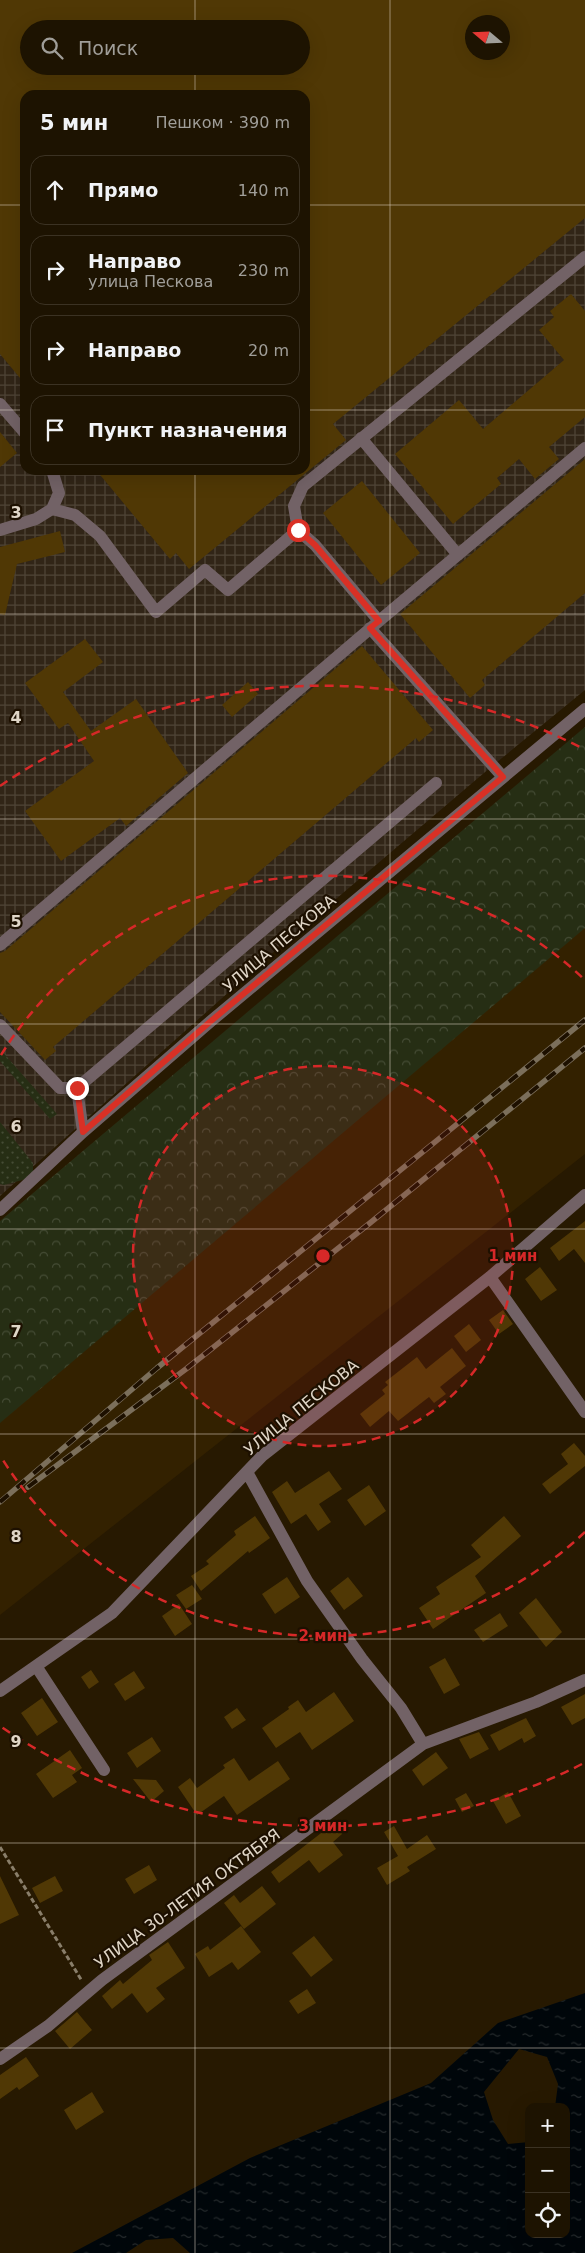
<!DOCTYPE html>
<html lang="ru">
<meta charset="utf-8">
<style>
body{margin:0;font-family:"DejaVu Sans",sans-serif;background:#2a2010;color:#f1f3f6}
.controls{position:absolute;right:15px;bottom:15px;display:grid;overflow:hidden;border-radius:10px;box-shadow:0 5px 20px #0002}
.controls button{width:45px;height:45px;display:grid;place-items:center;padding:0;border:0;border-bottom:1px solid #3b3223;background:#1d1301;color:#f1f3f6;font:25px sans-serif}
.compass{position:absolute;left:465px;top:15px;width:45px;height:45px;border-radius:50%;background:#1d1301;box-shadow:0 5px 20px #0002;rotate:289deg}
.stop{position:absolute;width:15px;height:15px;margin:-11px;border:4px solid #d93025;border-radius:50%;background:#fff}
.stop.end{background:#d93025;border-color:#fff;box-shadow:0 1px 5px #0008}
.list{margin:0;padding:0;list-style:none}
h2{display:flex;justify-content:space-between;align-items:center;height:65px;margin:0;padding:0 20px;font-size:21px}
h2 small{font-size:16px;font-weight:400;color:#a09e99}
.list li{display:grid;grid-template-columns:32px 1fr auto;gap:15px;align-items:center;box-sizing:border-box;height:70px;margin:0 10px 10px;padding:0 10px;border:1px solid #3b3223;border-radius:15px}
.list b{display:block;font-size:19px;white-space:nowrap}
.list p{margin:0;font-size:16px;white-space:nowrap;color:#a09e99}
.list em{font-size:16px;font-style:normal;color:#a09e99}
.icon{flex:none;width:28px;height:28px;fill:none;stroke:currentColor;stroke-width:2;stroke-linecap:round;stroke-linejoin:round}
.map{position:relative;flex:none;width:585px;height:2253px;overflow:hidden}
.search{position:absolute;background:#1d1301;box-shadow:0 5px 20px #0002;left:20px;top:20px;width:290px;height:55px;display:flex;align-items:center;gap:12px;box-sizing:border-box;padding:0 18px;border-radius:28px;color:#a09e99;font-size:19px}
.panel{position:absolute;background:#1d1301;box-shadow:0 5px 20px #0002;left:20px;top:90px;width:290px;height:385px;border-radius:15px}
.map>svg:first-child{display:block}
.built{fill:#332100}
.industrial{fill:url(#industrial-grid);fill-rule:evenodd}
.grass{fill:url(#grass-dots)}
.forest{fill:url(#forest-crowns)}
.water{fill:url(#water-ripples);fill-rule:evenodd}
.building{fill:#503805;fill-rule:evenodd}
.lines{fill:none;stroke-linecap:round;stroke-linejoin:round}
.path{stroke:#897e6a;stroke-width:3;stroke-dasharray:5 2.5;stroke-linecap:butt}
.minor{stroke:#726266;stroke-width:12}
.rail-casing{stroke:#7b6f5b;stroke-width:5.5}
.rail{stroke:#1d1000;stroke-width:4;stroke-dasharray:11;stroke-linecap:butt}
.route{stroke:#d93025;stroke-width:6}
.grid{fill:none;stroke:#e0d6c7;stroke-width:1;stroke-opacity:0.55}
.ring{fill:none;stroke:#d62828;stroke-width:2.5;stroke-dasharray:9 6}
.labels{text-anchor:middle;stroke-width:4.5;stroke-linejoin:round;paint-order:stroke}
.street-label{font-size:16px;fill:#e0d6c7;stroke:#1d1000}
.grid-label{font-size:16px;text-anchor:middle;font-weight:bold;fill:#e0d6c7;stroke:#1d1000;stroke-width:4.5;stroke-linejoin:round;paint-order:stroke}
.centre{fill:#d62828;stroke:#1d1000;stroke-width:2.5}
.ring-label{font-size:15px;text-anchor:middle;font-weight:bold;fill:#d62828;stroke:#1d1000;stroke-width:4.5;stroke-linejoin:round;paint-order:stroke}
</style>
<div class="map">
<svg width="585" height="2253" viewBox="0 0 585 2253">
<defs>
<pattern id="industrial-grid" width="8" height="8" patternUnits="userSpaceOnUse" patternTransform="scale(1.25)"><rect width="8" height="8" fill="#312517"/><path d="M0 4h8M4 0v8" fill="none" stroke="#4f4437"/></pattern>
<pattern id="grass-dots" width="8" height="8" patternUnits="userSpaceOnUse" patternTransform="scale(1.25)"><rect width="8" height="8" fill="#262e14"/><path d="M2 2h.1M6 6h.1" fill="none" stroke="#454c35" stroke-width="1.8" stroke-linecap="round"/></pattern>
<pattern id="forest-crowns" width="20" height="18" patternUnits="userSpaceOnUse" patternTransform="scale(1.25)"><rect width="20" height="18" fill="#262e14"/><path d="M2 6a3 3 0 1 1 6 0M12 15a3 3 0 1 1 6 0" fill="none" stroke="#454c35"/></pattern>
<pattern id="water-ripples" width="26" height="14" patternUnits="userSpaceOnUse" patternTransform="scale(1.25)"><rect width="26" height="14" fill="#00060a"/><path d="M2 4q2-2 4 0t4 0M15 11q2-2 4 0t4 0" fill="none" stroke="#252a2c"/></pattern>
</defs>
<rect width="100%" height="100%" fill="#271901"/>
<path class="built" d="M585,729V1154L0,1615V1221Z"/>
<path class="industrial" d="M0,0H585V690L491,767L276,950L0,1196ZM472,22H502V52H472ZM29,29H301V66H29ZM25,95H305V470H25Z"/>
<path class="grass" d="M0,1049L57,1114L50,1119L0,1061Z
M0,1122L33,1163V1171L26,1179L4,1185L0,1184Z"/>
<path class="forest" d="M585,727V928L0,1423V1221Z"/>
<path class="water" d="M585,1993V2253H190L173,2238L146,2240L126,2253H72L250,2158L431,2083L498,2023ZM519,2049L547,2057L558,2084L555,2107H566V2234H529V2142L508,2144L493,2120L484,2092Z"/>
<path class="building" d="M0,0H585V218L333,424L346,440L189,569L176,553L170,559L96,470H305V95H25V384L0,354ZM472,22H502V52H472ZM29,29H301V66H29Z
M571,294L585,311V417L549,447L559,459L535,479L519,459L497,478L501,484L453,524L395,454L459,400L483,429L564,360L539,330L554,317L550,311Z
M0,432L17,453L0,467Z
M585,459V593L482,680L485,685L470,698L400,614Z
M362,481L420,553L381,585L323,513Z
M60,531L65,552L17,564L5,615L0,614V547Z
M85,639L103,662L63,692L91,731L136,699L188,773L126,826L120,818L61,861L25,811L94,761L68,723L59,729L25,683Z
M362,646L433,730L419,742L416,738L53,1047L56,1051L45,1060L0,1012V953L5,951Z
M248,682L258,694L232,717L222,705Z
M585,1221V1263L574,1249L559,1261L550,1248Z
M540,1267L557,1290L541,1301L525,1279Z
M503,1310L513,1324L499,1334L489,1320Z
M469,1324L481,1340L466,1352L454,1336Z
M452,1348L466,1366L440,1387L446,1394L434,1403L429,1397L398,1421L389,1411L370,1427L360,1414L385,1394L382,1390L388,1385L385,1382L417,1357L426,1369Z
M574,1443L585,1456V1466L550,1494L542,1484L568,1464L561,1454Z
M329,1471L342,1489L319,1504L331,1522L318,1531L306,1514L291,1524L272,1492L287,1481L295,1493Z
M369,1485L386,1511L365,1526L347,1500Z
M255,1516L270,1538L249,1553L248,1551L201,1591L191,1576L209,1564L206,1561L236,1535L234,1531Z
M504,1516L521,1536L475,1576L486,1593L433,1629L419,1608L440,1594L436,1587L481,1557L471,1545Z
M287,1577L300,1597L275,1614L262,1594Z
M348,1577L363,1596L344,1610L330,1591Z
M192,1585L202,1599L186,1609L176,1595Z
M536,1598L562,1632L546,1647L519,1613Z
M179,1604L192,1624L175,1636L162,1616Z
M500,1613L508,1626L483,1642L474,1630Z
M445,1658L460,1685L444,1694L429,1667Z
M91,1670L99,1682L89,1689L81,1677Z
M134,1671L145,1688L125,1701L114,1684Z
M334,1692L354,1721L312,1750L300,1732L276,1748L262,1728L289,1709L288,1707L298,1700L306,1712Z
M585,1694V1718L572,1725L561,1707Z
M42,1698L58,1722L37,1736L21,1713Z
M237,1708L246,1720L232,1729L224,1717Z
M526,1718L536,1736L524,1743L522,1738L499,1751L490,1735Z
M479,1732L489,1749L470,1759L459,1739Z
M152,1737L161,1751L137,1768L127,1753Z
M70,1750L82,1768L72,1775L77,1782L53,1798L36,1774Z
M436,1752L448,1768L423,1786L412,1770Z
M234,1758L249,1781L278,1761L290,1779L237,1815L224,1796L197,1815L178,1787L190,1778L197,1788L225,1768L223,1765Z
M133,1779L156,1780L164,1791L151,1802Z
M508,1792L521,1816L506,1824L493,1801Z
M466,1793L474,1806L462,1812L455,1799Z
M334,1823L342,1834L333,1842L343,1855L319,1873L309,1860L279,1883L271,1872Z
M394,1826L407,1849L427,1835L436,1849L407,1867L410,1871L387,1885L377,1868L398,1856L384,1832Z
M149,1865L157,1880L134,1894L125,1879Z
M0,1876L19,1915L0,1924Z
M55,1876L63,1891L40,1903L32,1888Z
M262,1886L276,1904L244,1929L224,1903L234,1895L240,1903Z
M241,1926L261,1952L238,1970L232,1962L209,1977L195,1954L208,1946L210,1950Z
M314,1936L333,1960L311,1977L292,1953Z
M168,1942L185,1968L156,1988L165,1999L147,2013L132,1993L112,2009L102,1996L120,1980L123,1984L152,1960L149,1955Z
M307,1989L316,2003L298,2014L289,2001Z
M77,2012L92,2030L70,2049L55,2031Z
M26,2057L39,2076L19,2090L17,2087L0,2099V2075Z
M92,2092L104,2112L76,2130L64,2110Z"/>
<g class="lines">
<path class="path" d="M0,1847L82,1981"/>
<path class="minor" d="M0,404L25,433
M361,438L458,555
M52,509L75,515L100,536L156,612L205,570L228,590L298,530
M0,530L36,519L52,509L59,493L52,470
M379,621L315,545L298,530L294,506L303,486L585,257
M370,628L503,777
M0,945L379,621L585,448
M0,1025L60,1088H77
M83,1132L77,1088L436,783
M0,1210L83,1132L211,1021L585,709
M490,1277L585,1412
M247,1472L307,1581L362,1659L401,1708L423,1744
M36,1666L104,1770
M0,1691L112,1613L262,1456L490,1277L585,1195
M0,2059L48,2026L102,1980L423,1744L536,1702L585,1680"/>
<defs>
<path id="rail" d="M28,1487L186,1369L370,1223L585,1048
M0,1502L157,1368L585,1020"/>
</defs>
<use href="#rail" class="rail-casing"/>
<use href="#rail" class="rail"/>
</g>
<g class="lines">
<path class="route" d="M77,1088L83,1132L211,1021L503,777L370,628L379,621L315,545L298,530"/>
</g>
<path class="grid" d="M195,0V29M390,0V2253M195,66V95M0,205H25M305,205H585M0,410H25M305,410H585M195,470V2253M0,614H585M0,819H585M0,1024H585M0,1229H585M0,1434H585M0,1639H585M0,1843H585M0,2048H585"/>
<circle cx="323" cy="1256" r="190" fill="#d62828" fill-opacity=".12"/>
<g class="ring">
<circle cx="323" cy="1256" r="190"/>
<path d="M585 1532A380 380 0 0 1 1 1457M1 1055A380 380 0 0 1 585 980"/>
<path d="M582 1764A570 570 0 0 1 0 1726M0 786A570 570 0 0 1 582 748"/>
</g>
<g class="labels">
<g class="street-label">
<text transform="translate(279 943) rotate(-40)" y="6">УЛИЦА ПЕСКОВА</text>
<text transform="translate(301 1407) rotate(-39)" y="6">УЛИЦА ПЕСКОВА</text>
<text transform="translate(187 1898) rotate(-36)" y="6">УЛИЦА 30-ЛЕТИЯ ОКТЯБРЯ</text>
</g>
</g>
<g class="grid-label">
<text x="16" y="518">3</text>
<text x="16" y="723">4</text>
<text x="16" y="927">5</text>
<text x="16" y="1132">6</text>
<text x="16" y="1337">7</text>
<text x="16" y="1542">8</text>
<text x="16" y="1747">9</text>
</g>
<circle cx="323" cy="1256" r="8" class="centre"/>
<g class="ring-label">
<text x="513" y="1261">1 мин</text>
<text x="323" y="1641">2 мин</text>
<text x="323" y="1831">3 мин</text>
</g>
</svg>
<div class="controls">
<button>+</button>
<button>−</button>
<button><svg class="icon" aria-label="locate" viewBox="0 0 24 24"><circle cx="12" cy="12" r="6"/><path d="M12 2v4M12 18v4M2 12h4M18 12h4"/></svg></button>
</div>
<svg class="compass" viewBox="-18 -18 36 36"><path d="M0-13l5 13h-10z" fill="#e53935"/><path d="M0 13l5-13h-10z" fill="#a09e99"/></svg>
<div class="stop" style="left:298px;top:530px"></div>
<div class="stop end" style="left:77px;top:1088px"></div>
<div class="search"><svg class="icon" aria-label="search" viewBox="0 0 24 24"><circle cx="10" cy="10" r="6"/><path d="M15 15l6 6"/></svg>Поиск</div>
<section class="panel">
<h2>5 мин<small>Пешком · 390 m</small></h2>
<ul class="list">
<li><svg class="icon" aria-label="ahead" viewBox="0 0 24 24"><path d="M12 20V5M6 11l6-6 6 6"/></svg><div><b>Прямо</b></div><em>140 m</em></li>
<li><svg class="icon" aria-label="right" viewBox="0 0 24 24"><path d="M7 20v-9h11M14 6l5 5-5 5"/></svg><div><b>Направо</b><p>улица Пескова</p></div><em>230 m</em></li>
<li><svg class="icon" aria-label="right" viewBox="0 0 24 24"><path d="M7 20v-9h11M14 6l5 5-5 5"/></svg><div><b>Направо</b></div><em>20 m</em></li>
<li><svg class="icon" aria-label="arrive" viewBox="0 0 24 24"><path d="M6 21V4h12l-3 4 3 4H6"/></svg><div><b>Пункт назначения</b></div></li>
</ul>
</section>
</div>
